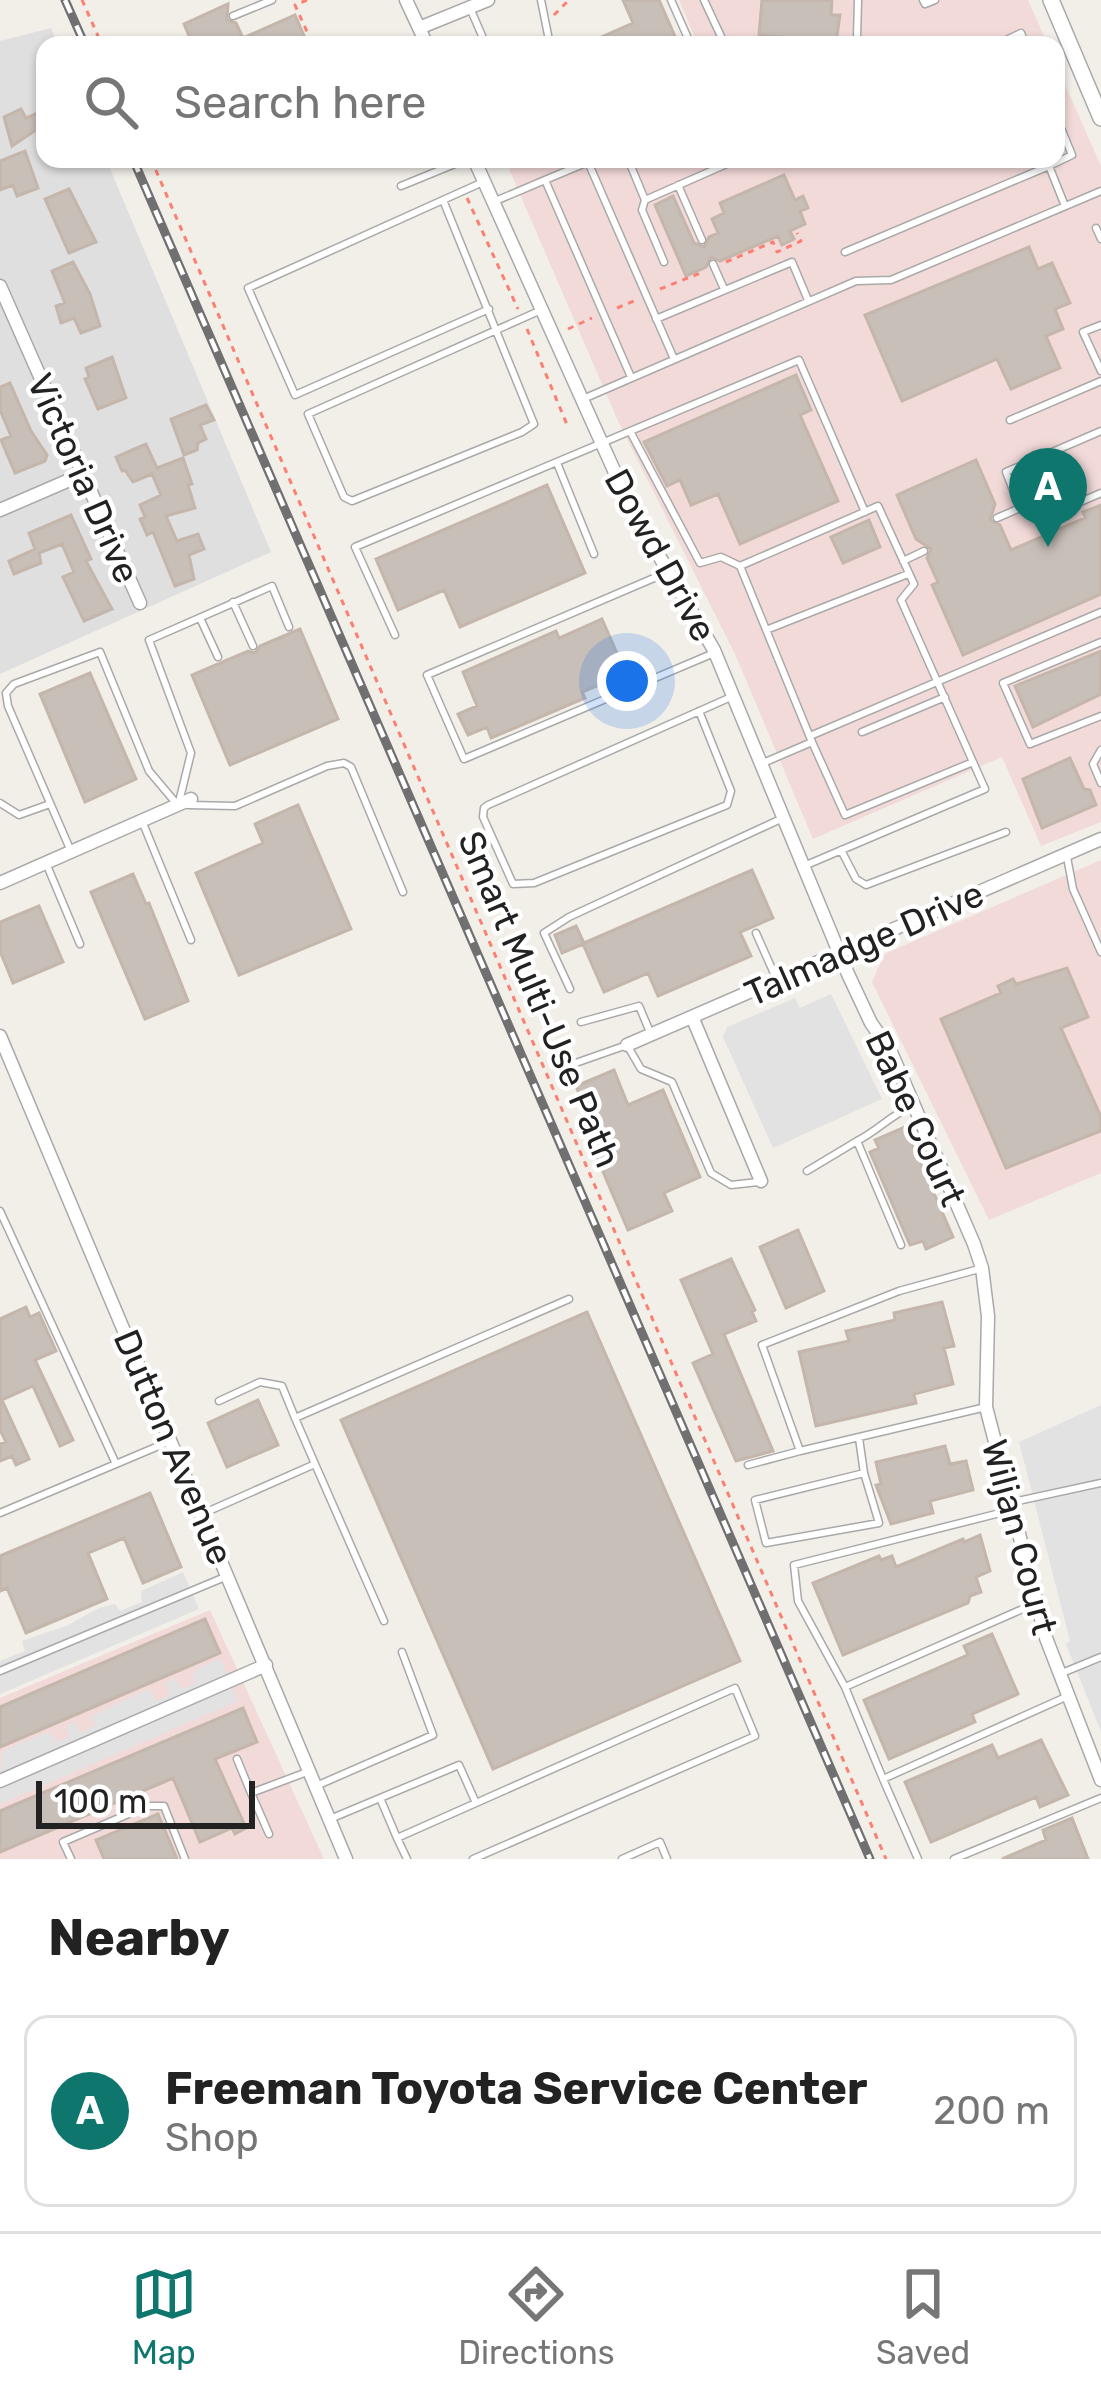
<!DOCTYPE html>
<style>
body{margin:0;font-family:Rubik,sans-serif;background:#f2f2f2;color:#222}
.scale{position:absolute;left:36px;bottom:30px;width:219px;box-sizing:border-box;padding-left:12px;border:6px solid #222;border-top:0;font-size:33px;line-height:42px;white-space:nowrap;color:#222;-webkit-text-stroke:9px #fff;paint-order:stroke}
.you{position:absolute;left:627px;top:681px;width:42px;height:42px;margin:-30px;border:9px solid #fff;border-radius:50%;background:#1a73e8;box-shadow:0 0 0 18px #1a73e833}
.badge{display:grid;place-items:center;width:78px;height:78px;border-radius:50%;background:#0f766e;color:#fff;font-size:39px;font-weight:700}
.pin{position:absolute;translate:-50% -99px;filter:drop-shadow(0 3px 6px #0008)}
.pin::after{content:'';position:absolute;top:63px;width:42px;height:36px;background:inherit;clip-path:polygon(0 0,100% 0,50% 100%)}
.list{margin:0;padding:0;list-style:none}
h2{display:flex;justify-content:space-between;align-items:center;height:156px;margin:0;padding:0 48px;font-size:51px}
h2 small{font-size:39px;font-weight:400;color:#767676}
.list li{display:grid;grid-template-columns:78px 1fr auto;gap:36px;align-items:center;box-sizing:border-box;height:192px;margin:0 24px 24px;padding:0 24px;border:3px solid #e0e0e0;border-radius:24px}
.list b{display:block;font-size:45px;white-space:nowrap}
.list p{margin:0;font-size:39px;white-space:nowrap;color:#767676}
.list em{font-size:39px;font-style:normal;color:#767676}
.icon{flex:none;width:66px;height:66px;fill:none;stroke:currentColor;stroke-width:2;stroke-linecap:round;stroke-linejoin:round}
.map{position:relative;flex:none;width:1101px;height:1859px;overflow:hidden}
.search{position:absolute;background:#fff;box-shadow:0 3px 9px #0004;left:36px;right:36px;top:36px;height:132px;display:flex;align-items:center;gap:30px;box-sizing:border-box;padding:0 42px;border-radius:24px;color:#767676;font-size:45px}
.sheet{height:372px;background:#fff}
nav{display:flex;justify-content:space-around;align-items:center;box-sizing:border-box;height:168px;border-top:3px solid #e0e0e0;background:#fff;font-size:33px;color:#767676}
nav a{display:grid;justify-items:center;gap:6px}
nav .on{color:#0f766e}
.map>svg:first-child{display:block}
.residential{fill:#e0dfdf}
.commercial{fill:#f2dad9}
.parking{fill:#e2e2e2}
.building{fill:#c7bfb8;stroke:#c4b6ab;stroke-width:3}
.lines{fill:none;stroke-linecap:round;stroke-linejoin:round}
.service-casing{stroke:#a9a9a9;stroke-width:9}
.minor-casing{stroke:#a9a9a9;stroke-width:15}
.tertiary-casing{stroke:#a9a9a9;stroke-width:18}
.path{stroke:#fa8072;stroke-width:3;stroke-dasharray:6 6;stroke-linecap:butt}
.service{stroke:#fff;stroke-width:6}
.minor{stroke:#fff;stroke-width:12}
.tertiary{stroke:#fff;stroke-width:15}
.rail-casing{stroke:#707070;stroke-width:9}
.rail{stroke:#fff;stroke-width:4.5;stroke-dasharray:14;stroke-linecap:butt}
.labels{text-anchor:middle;stroke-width:9;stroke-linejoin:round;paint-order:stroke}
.street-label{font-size:36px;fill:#222;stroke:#fff}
</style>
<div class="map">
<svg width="1101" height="1859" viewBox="0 0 1101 1859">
<rect width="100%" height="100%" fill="#f2efe9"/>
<path class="residential" d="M51,28L58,45H45V159H106L271,552L0,674V41Z"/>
<path class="commercial" d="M679,0H1028L1048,45H698Z
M1056,64L1101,166V822L1041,846L1002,757L813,839L735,654L618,421L509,169L530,159H1056Z
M1101,860V1173L989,1220L872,982L884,954Z
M210,1610L324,1859H0V1698Z"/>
<path class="parking" d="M831,994L882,1099L773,1148L723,1037L727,1027L795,998L800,1008Z
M1101,1405V1732L1066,1644L1070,1641L1019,1442Z
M183,1572L199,1609L0,1694V1661L25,1651L22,1641L66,1626L99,1608L115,1604L120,1611L142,1602L141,1591Z
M220,1658L238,1701L0,1804L2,1752L41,1734L51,1733L57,1742L70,1736L66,1726L76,1722L81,1732L95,1725L92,1716L148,1689L157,1701L170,1695L165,1683L175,1678L182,1689L195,1683L192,1674L198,1669Z"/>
<path class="building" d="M623,0H659L677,41L668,45H583L633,23Z
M762,0H832L831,15H840L836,43L759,35Z
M228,4L227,20L236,23L243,38L295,15L308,45H193L184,24Z
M21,109L26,118L45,110V124L12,146L4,117Z
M25,151L38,188L17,196L13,185L0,190V161Z
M784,175L795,200L803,196L808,208L800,211L805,224L790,231L794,239L782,245L778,236L720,261L711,257L706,267L686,276L655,205L673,196L694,243L704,247L709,237L718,233L712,219L724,213L720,203Z
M69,189L96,242L69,253L45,199Z
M1029,247L1038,269L1052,263L1070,303L1055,309L1063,329L1046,336L1060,368L1011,389L997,359L902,401L865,315Z
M73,262L90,294L100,326L81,333L74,318L61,323L56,306L65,303L52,271Z
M112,357L126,398L98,409L85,379L89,377L86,368Z
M796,375L811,410L800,415L838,501L740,544L718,494L691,505L680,480L667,486L644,442Z
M10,383L31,431L47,455L45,461L15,473L1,440L11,436L0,410V387Z
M206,405L214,420L200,425L206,439L198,443L197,450L184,455L171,419Z
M146,444L157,468L183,458L192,484L188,485L195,508L166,516L177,541L198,534L204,549L189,555L194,579L175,586L153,532L147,535L140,519L145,517L140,505L161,495L152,474L133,482L125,470L122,471L116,457Z
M976,460L995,504L990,520L1000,525L1011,550L1085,518L1083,512L1101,505V594L963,655L932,585L938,582L927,558L931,549L916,539L897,495Z
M547,485L585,573L460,627L444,590L398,610L376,559Z
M71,515L91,559L86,561L112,609L84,621L63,577L74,572L62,544L39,553L41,563L14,574L9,561L35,549L29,533Z
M869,520L880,547L843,563L831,537Z
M602,619L626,674L582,692L585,698L491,738L487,727L468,735L458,714L477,706L463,672L556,631L559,638Z
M300,629L338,719L230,765L192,675L248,651L255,653L260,646Z
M1101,651V694L1033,727L1015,686Z
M90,673L136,779L85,802L40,694Z
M1070,758L1084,789L1090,790L1096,805L1042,828L1023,779Z
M298,805L351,929L239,975L196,873L263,843L255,824Z
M752,870L773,918L740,932L751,956L658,996L648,973L604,992L583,944L562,953L555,935L576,926L584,943Z
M133,874L146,904L149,903L188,1001L145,1019L91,892Z
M39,906L63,962L13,983L0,951V922Z
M1067,968L1088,1017L1061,1028L1101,1117V1131L1006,1168L941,1019L1001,993L998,986L1013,979L1016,984Z
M614,1070L628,1105L663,1090L700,1177L664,1193L672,1211L628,1230L583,1125L591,1122L576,1086Z
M905,1127L953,1237L926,1249L923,1241L910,1245L870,1152L879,1148L875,1140Z
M798,1230L824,1291L786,1308L760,1247Z
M731,1259L755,1310L752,1312L756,1321L724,1334L773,1451L736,1461L693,1363L713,1354L681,1280Z
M942,1302L954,1346L944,1348L953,1384L914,1394L916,1403L816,1426L799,1352L849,1341L846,1331L895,1320L894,1313Z
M26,1307L30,1317L39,1313L56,1351L35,1360L73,1440L60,1446L33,1386L2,1400L29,1459L16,1465L12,1456L0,1461V1444L6,1442L0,1430V1319Z
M587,1312L740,1661L493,1769L341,1420Z
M258,1400L278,1445L227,1467L208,1423Z
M945,1446L950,1464L966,1461L973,1490L930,1501L933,1513L891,1524L876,1485L881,1484L876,1462Z
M150,1493L181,1567L143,1583L124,1538L88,1553L107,1599L26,1633L7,1588L0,1591V1556Z
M980,1535L990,1571L976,1577L981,1592L970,1596L968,1603L843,1655L813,1583L879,1556L881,1560L892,1556L896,1567L963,1539L964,1542Z
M205,1619L220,1653L0,1747V1707Z
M992,1634L1018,1694L972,1714L975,1722L889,1759L864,1700L968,1655L964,1646Z
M243,1708L257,1742L215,1759L246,1828L235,1834L232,1828L200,1842L173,1778L0,1852V1811Z
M1041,1740L1068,1795L1040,1807L1036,1797L931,1842L905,1782L992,1745L998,1758Z
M158,1814L177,1859H104L96,1840Z
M1072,1818L1088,1859H1002L1046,1840L1043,1830Z"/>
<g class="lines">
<defs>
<path id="service" d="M541,0L550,45
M671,0L691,45
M704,0L725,45
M923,0L925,4L935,0
M470,8L486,45
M233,16L272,0
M843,45L857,38L858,0
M996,45L1021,33L1026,45
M1056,116L1072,155L1049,166L1065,206
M628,159L645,200
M545,180L588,162L674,359
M678,185L702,240
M401,186L467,159
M443,200L483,182
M493,202L545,180L631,377
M1096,228L1101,239
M845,252L1049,166
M664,262L642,210L645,200L738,159
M713,264L724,289
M489,309L295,395L248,288L443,200L534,424L522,432L352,501L344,497L308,414L539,311
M656,319L792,262L808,300
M1101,325L1083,332L1101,371
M583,399L856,281L891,280L1101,191
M1010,420L1101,381
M1101,431L1006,472L1020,508L1043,518L1101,493
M631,433L700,563L721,557L740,566
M557,463L594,554
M997,518L1020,508
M903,561L924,551
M668,572L427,675L464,759L714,653
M233,602L253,646
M200,618L218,657
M766,630L908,574
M395,635L355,547L799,360L865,512
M1101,642L1003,683L1030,744L1101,716
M699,711L731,791L727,805L534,883L513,884L483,817L484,808L488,805L731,697
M862,732L945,697
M810,736L1101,612
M1101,750L1093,764L1101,783
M763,763L812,742L740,566L878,506L914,584L901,600L973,762L845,815L812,742
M179,802L191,753L149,640L272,586L289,627
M0,803L19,815L50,804
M188,805L235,806L327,766L344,763L351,767L403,892
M142,821L191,940
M70,849L8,706L6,693L14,684L100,652L149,771L176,803
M841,850L856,879L866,885L1006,832
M1067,857L1073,889L1101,952
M46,863L80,944
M804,866L985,789L973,762
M756,933L776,978
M570,989L544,933L569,917L783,818
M581,1022L639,1006L650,1032
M567,1066L627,1045L641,1069L672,1082L711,1173L731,1185L758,1182
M807,1171L857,1141
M0,1211L116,1464
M901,1245L857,1141C877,1131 891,1115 912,1106
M979,1269L899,1291L762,1345L800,1451L986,1407
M219,1401L260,1382L282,1386L295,1418
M859,1438L864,1473L755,1500L766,1543L879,1523L864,1473
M315,1464L295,1418L569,1299
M748,1465L800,1451
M1013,1502L1101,1483
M1012,1510L794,1565L798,1601L845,1687L1034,1604
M0,1513L168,1442
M202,1514L315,1464L384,1621
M0,1671L225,1577
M1062,1673L1101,1657
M845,1687L883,1779L1068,1696
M237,1759L251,1793
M883,1779L918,1859
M316,1786L433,1735L402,1652
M380,1798L397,1838
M330,1819L459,1765L476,1803
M269,1834L251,1793L307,1772
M71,1859L63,1842L147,1806H164L185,1859
M407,1859L397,1838L735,1688L755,1736L473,1859
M622,1859L660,1842L667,1859
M954,1859L1101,1798"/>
<path id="minor" d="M406,0L427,45
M419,28L488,0
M474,159L630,506L714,650L848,974L871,1023L890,1050L974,1244L982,1268L988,1316L986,1407L1046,1638L1101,1780
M0,286L140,603
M0,510L81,475
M0,883L191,799
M693,1019L761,1181
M0,1036L346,1859
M627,1045L1101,839
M0,1781L266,1665"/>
<path id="tertiary" d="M1051,0L1101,118"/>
</defs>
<use href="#service" class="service-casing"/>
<use href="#minor" class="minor-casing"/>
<use href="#tertiary" class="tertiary-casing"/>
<path class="path" d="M82,0L102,45
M307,0L295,5L313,45
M554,15L569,0
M319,45L338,37
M151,159L886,1859
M467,198L518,309
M726,262L773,242L777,252L801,241L797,233
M660,289L703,272
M617,308L634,301
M527,329L568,427
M568,329L592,318"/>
<use href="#service" class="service"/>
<use href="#minor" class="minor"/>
<use href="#tertiary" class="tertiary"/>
<defs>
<path id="rail" d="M65,0L85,45
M133,159L870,1859"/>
</defs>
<use href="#rail" class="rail-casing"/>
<use href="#rail" class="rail"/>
</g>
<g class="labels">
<g class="street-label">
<text transform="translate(84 478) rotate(66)" y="13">Victoria Drive</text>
<text transform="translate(661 555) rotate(61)" y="13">Dowd Drive</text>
<text transform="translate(864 943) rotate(-24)" y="13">Talmadge Drive</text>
<text transform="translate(540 999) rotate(67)" y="13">Smart Multi-Use Path</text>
<text transform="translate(916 1118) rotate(65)" y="13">Babe Court</text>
<text transform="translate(174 1447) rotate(67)" y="13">Dutton Avenue</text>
<text transform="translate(1020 1537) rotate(75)" y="13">Wiljan Court</text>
</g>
</g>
</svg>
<div class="scale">100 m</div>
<div class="you"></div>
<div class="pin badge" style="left:1048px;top:547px">A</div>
<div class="search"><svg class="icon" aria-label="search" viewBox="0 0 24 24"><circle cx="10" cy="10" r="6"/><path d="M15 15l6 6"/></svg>Search here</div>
</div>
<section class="sheet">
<h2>Nearby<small></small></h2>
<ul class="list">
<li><span class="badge">A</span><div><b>Freeman Toyota Service Center</b><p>Shop</p></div><em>200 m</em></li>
</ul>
</section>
<nav>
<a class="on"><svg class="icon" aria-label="map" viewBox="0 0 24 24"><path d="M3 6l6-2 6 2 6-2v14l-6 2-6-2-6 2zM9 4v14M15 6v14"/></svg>Map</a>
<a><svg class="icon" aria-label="directions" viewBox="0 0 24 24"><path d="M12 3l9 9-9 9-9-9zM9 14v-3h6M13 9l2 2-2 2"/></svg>Directions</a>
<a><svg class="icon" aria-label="saved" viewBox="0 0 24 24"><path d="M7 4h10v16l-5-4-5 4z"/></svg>Saved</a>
</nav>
